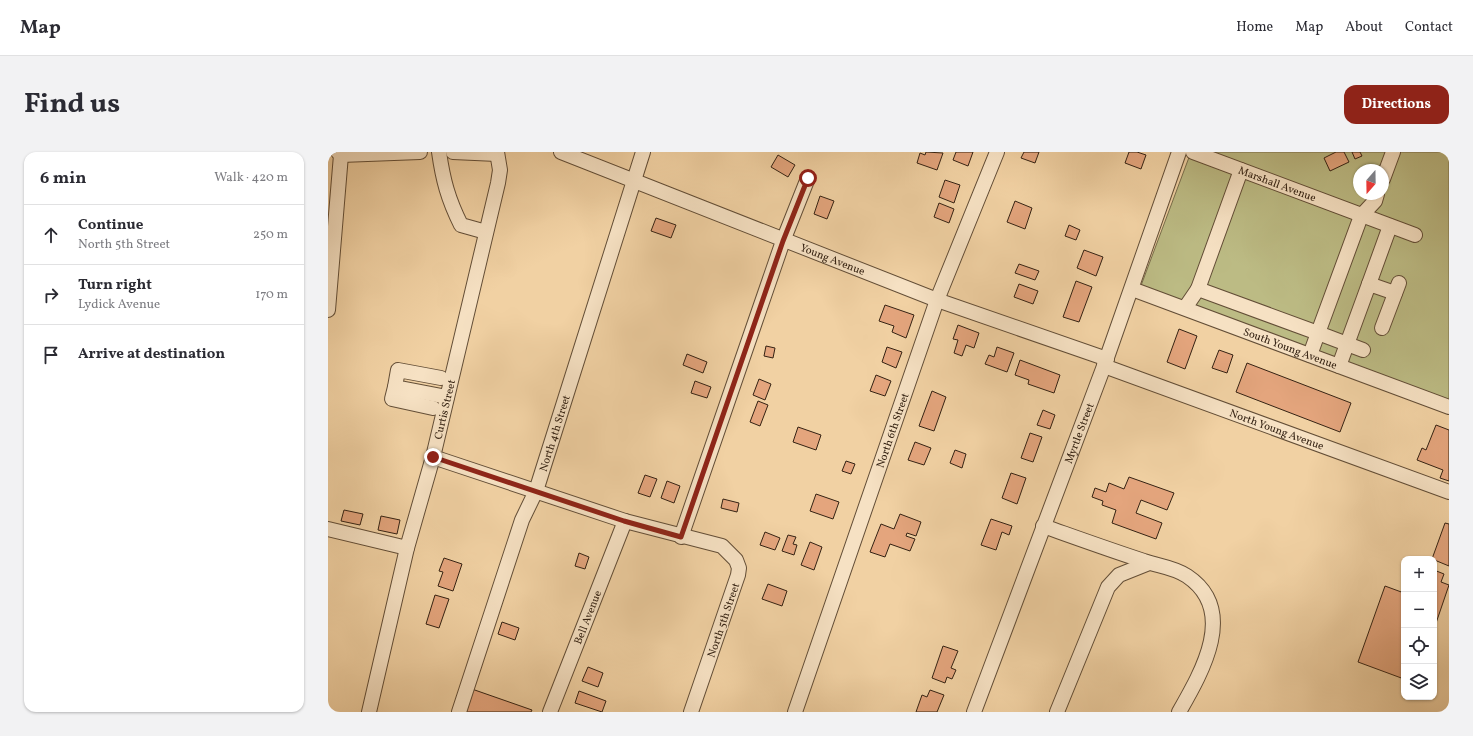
<!DOCTYPE html>
<meta charset="utf-8">
<style>
body{margin:0;font-family:Vollkorn,serif;background:#f2f2f3;color:#2b2b33}
.controls{position:absolute;right:12px;bottom:12px;display:grid;overflow:hidden;border-radius:8px;box-shadow:0 1px 3px #0004}
.controls button{width:36px;height:36px;display:grid;place-items:center;padding:0;border:0;border-bottom:1px solid #e1e1e2;background:#fff;color:#2b2b33;font:20px sans-serif}
.compass{position:absolute;left:1025px;top:12px;width:36px;height:36px;border-radius:50%;background:#fff;box-shadow:0 1px 3px #0004;rotate:200deg}
.stop{position:absolute;width:12px;height:12px;margin:-9px;border:3px solid #8f2418;border-radius:50%;background:#fff}
.stop.end{background:#8f2418;border-color:#fff;box-shadow:0 1px 4px #0008}
.list{margin:0;padding:0;list-style:none}
h2{display:flex;justify-content:space-between;align-items:center;height:52px;margin:0;padding:0 16px;font-size:17px}
h2 small{font-size:13px;font-weight:400;color:#7c7c81}
.list li{display:grid;grid-template-columns:26px 1fr auto;gap:12px;align-items:center;box-sizing:border-box;height:60px;padding:0 16px;border-top:1px solid #e1e1e2}
.list b{display:block;font-size:15px;white-space:nowrap}
.list p{margin:0;font-size:13px;white-space:nowrap;color:#7c7c81}
.list em{font-size:13px;font-style:normal;color:#7c7c81}
.icon{flex:none;width:22px;height:22px;fill:none;stroke:currentColor;stroke-width:2;stroke-linecap:round;stroke-linejoin:round}
.map{position:relative;flex:none;width:1121px;height:560px;overflow:hidden;border-radius:12px}
header{display:flex;align-items:center;gap:24px;box-sizing:border-box;height:56px;padding:0 20px;background:#fff;border-bottom:1px solid #e1e1e2}
header strong{font-size:19px}
nav{display:flex;gap:22px;margin-inline-start:auto;font-size:14px}
.intro{display:flex;align-items:center;justify-content:space-between;box-sizing:border-box;height:96px;padding:0 24px}
h1{margin:0;font-size:28px}
.button{padding:10px 18px;border-radius:12px;background:#8f2418;color:#fff;font-size:14px;font-weight:700}
main{display:flex;gap:24px;padding:0 24px}
aside{flex:1;background:#fff;border-radius:12px;box-shadow:0 1px 3px #0004}
.map>svg:first-child{display:block}
.green{fill:#bcbb84;stroke:#786e4c;fill-rule:evenodd}
.building{fill:#e4a57d;stroke:#342213}
.lines{fill:none;stroke-linecap:round;stroke-linejoin:round}
.minor-casing{stroke:#634e37;stroke-width:16}
.minor{stroke:#f6e1c3;stroke-width:14}
.route{stroke:#8f2418;stroke-width:5}
.labels{text-anchor:middle;stroke-width:3;stroke-linejoin:round;paint-order:stroke}
.street-label{font-size:11px;fill:#342213;stroke:#f6e1c3}
</style>
<header>
<strong>Map</strong>
<nav><a>Home</a><a>Map</a><a>About</a><a>Contact</a></nav>
</header>
<div class="intro"><h1>Find us</h1><a class="button">Directions</a></div>
<main>
<aside>
<h2>6 min<small>Walk · 420 m</small></h2>
<ul class="list">
<li><svg class="icon" aria-label="ahead" viewBox="0 0 24 24"><path d="M12 20V5M6 11l6-6 6 6"/></svg><div><b>Continue</b><p>North 5th Street</p></div><em>250 m</em></li>
<li><svg class="icon" aria-label="right" viewBox="0 0 24 24"><path d="M7 20v-9h11M14 6l5 5-5 5"/></svg><div><b>Turn right</b><p>Lydick Avenue</p></div><em>170 m</em></li>
<li><svg class="icon" aria-label="arrive" viewBox="0 0 24 24"><path d="M6 21V4h12l-3 4 3 4H6"/></svg><div><b>Arrive at destination</b></div></li>
</ul>
</aside>
<div class="map">
<svg width="1121" height="560" viewBox="0 0 1121 560">
<rect width="100%" height="100%" fill="#f1d1a3"/>
<filter id="stains"><feTurbulence type="fractalNoise" baseFrequency=".005" numOctaves="4"/><feColorMatrix values="0 0 0 0 .2 0 0 0 0 .09 0 0 0 0 .02 0 0 0 .5 -.17"/></filter>
<radialGradient id="worn" r=".72"><stop offset=".6" stop-color="#630" stop-opacity="0"/><stop offset="1" stop-color="#630" stop-opacity=".3"/></radialGradient>
<path class="green" d="M863,0H1121V253L811,139ZM1031,18H1055V42H1031Z"/>
<path class="building" d="M598,0L615,1L609,18L589,11L592,1L597,3Z
M628,0H645L640,14L625,8Z
M696,0H711L707,11L693,6Z
M801,0H809L818,3L813,17L797,11Z
M1008,0H1016L1021,10L1002,19L996,6Z
M1024,0H1032L1034,4L1027,7Z
M450,3L467,13L460,25L443,15Z
M617,28L632,33L626,51L611,45Z
M492,44L506,49L499,67L486,62Z
M687,49L704,56L697,77L679,70Z
M611,51L626,57L621,71L606,65Z
M328,66L348,73L343,86L323,79Z
M741,73L752,78L748,88L737,84Z
M756,98L775,105L768,124L749,116Z
M691,112L711,119L707,128L687,121Z
M748,129L764,135L751,170L735,165Z
M691,132L710,139L705,152L686,145Z
M557,153L586,163L578,186L564,180L566,174L551,169Z
M630,173L651,181L646,196L638,193L634,204L626,201L630,188L625,187Z
M851,177L869,184L857,217L839,210Z
M438,194L447,196L445,206L436,204Z
M559,195L574,200L568,216L554,210Z
M669,195L686,201L679,220L657,212L661,203L666,205Z
M891,198L905,203L899,221L884,216Z
M359,202L379,210L375,221L355,213Z
M692,208L732,223L726,241L700,232L701,228L687,223Z
M919,211L1023,251L1012,280L908,240Z
M548,223L563,229L557,244L542,239Z
M431,227L443,232L437,248L425,243Z
M367,229L383,235L379,246L363,241Z
M604,239L618,245L606,279L591,274Z
M430,249L440,253L432,274L422,270Z
M715,258L727,263L722,277L709,273Z
M1108,273L1121,278V329L1112,326L1115,318L1089,308L1094,296L1098,298Z
M470,275L493,283L488,298L465,290Z
M702,281L714,285L705,310L693,306Z
M587,290L603,296L596,313L580,308Z
M627,298L638,302L634,316L622,311Z
M518,309L527,312L523,322L514,319Z
M683,321L698,326L689,352L674,346Z
M317,323L329,327L322,345L310,341Z
M801,325L846,341L839,358L813,348L808,361L834,371L828,387L784,371L788,358L774,353L775,349L764,345L767,336L778,340L781,331L796,337Z
M339,329L352,334L346,351L333,346Z
M488,342L511,350L505,367L482,359Z
M395,347L411,351L409,360L393,356Z
M16,358L35,362L32,373L13,369Z
M572,362L593,370L588,384L579,381L578,384L587,387L582,399L562,392L557,405L542,400L553,372L566,377Z
M53,364L72,368L69,382L50,378Z
M663,367L684,374L681,383L674,380L668,398L653,393Z
M1117,371L1121,372V414L1104,407Z
M437,380L452,386L447,398L432,393Z
M460,383L468,385L465,392L469,393L466,403L454,399Z
M482,390L494,395L486,418L473,413Z
M251,401L261,405L257,417L247,414Z
M116,406L134,412L125,439L110,434L115,420L111,419Z
M1106,418L1116,422L1113,430L1121,433L1106,477Z
M440,432L459,439L454,454L434,447Z
M1057,434L1076,441V527L1030,510Z
M107,443L121,447L111,476L98,472Z
M174,470L191,476L187,488L170,482Z
M615,494L630,499L623,516L628,518L624,527L619,525L617,531L604,526Z
M260,515L275,521L270,535L254,529Z
M141,536L204,558L203,560H132Z
M602,538L616,543L609,560H588L594,543L599,545Z
M251,539L278,549L274,560L247,551Z"/>
<g class="lines">
<defs>
<g id="minor">
<path d="M111,0C115,28 120,47 133,73L158,80"/>
<path d="M125,0L169,2"/>
<path id="s1" d="M233,0L609,148L779,207"/>
<path id="s2" d="M865,0L1087,83"/>
<path d="M13,3L92,0"/>
<path d="M1055,27L1065,0"/>
<path d="M1041,132L1062,74"/>
<path id="s3" d="M804,137L1121,255"/>
<path d="M870,137L913,18"/>
<path d="M857,156L870,137L990,181L982,203"/>
<path d="M0,158L13,3L10,0"/>
<path d="M1054,176L1071,131"/>
<path d="M1035,198L990,181L1033,64L1047,49L1049,42"/>
<path id="s4" d="M776,214L1121,340"/>
<path d="M1011,214L1041,132L1067,141"/>
<path d="M113,226L70,218L67,235L119,245"/>
<path d="M67,235L64,247L105,256"/>
<path d="M105,305L297,369L394,394L408,408L411,416L410,423L363,560"/>
<path d="M715,374C749,386 782,398 816,409C830,414 846,415 859,424C910,458 874,520 851,560"/>
<path d="M0,377L79,396"/>
<path d="M353,385L455,89L480,26"/>
<path id="s5" d="M41,560L79,396L105,305L170,31L172,18L169,0"/>
<path id="s6" d="M131,560L194,368L208,339L315,0"/>
<path id="s7" d="M222,560L297,369"/>
<path id="s8" d="M467,560L609,148L669,0"/>
<path id="s9" d="M646,560L776,214L851,0"/>
<path d="M729,560L780,435L791,423L821,411"/>
</g>
</defs>
<use href="#minor" class="minor-casing"/>
<use href="#minor" class="minor"/>
</g>
<g class="lines">
<path class="route" d="M105,305L296,369L353,385L455,89L480,26"/>
</g>
<g class="labels">
<g class="street-label">
<text dy="4" stroke="none"><textPath href="#s2" startOffset="90">Marshall Avenue</textPath></text>
<text dy="4" stroke="none"><textPath href="#s1" startOffset="292">Young Avenue</textPath></text>
<text dy="4" stroke="none"><textPath href="#s3" startOffset="169">South Young Avenue</textPath></text>
<text dy="4" stroke="none"><textPath href="#s5" startOffset="312">Curtis Street</textPath></text>
<text dy="4" stroke="none"><textPath href="#s4" startOffset="184">North Young Avenue</textPath></text>
<text dy="4" stroke="none"><textPath href="#s8" startOffset="298">North 6th Street</textPath></text>
<text dy="4" stroke="none"><textPath href="#s6" startOffset="295">North 4th Street</textPath></text>
<text dy="4" stroke="none"><textPath href="#s9" startOffset="298">Myrtle Street</textPath></text>
<text dy="4" stroke="none"><textPath href="#s7" startOffset="102">Bell Avenue</textPath></text>
<text transform="translate(395 468) rotate(-71)" y="4">North 5th Street</text>
</g>
</g>
<rect width="100%" height="100%" filter="url(#stains)"/>
<rect width="100%" height="100%" fill="url(#worn)"/>
</svg>
<div class="controls">
<button>+</button>
<button>−</button>
<button><svg class="icon" aria-label="locate" viewBox="0 0 24 24"><circle cx="12" cy="12" r="6"/><path d="M12 2v4M12 18v4M2 12h4M18 12h4"/></svg></button>
<button><svg class="icon" aria-label="layers" viewBox="0 0 24 24"><path d="M12 4l9 5-9 5-9-5zM3 14l9 5 9-5"/></svg></button>
</div>
<svg class="compass" viewBox="-18 -18 36 36"><path d="M0-13l5 13h-10z" fill="#e53935"/><path d="M0 13l5-13h-10z" fill="#7c7c81"/></svg>
<div class="stop" style="left:480px;top:26px"></div>
<div class="stop end" style="left:105px;top:305px"></div>
</div>
</main>
